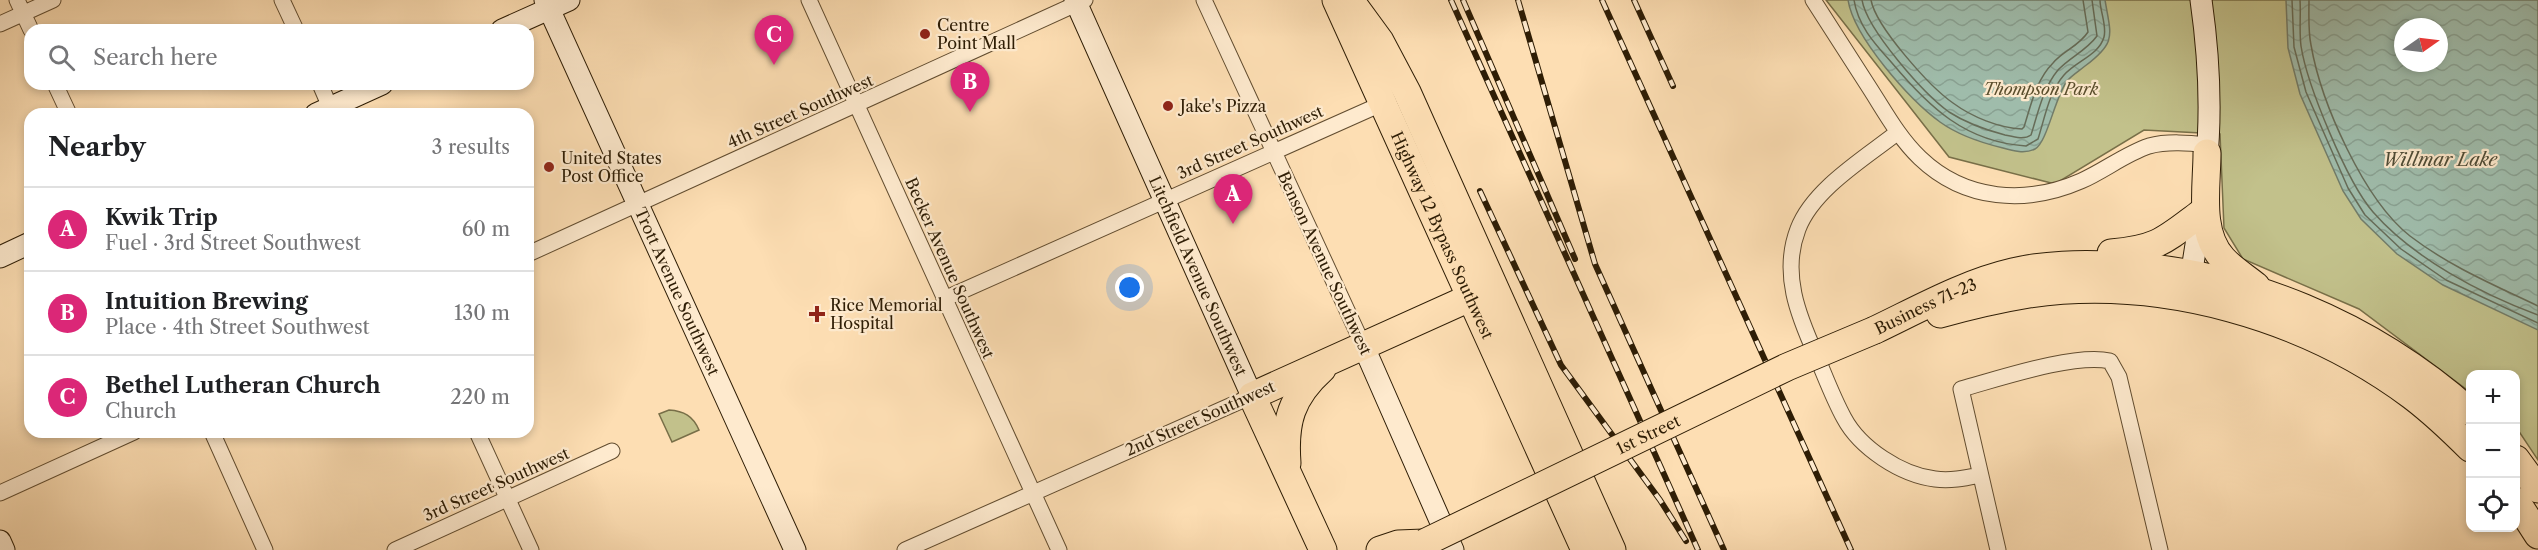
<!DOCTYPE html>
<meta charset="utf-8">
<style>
body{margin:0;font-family:"Libre Caslon Text",serif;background:#f6f6f6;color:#202124}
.controls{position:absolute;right:18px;bottom:18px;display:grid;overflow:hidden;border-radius:12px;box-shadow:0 3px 9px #0003}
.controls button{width:54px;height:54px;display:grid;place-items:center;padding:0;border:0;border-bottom:2px solid #e0e0e0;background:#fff;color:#202124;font:30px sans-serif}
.compass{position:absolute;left:2394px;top:18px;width:54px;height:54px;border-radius:50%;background:#fff;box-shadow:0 3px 9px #0003;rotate:76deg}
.you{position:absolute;left:1130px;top:288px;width:21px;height:21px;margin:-15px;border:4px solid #fff;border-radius:50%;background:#1a73e8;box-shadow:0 0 0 9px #1a73e833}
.badge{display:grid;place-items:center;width:39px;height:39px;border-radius:50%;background:#db2777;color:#fff;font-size:20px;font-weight:700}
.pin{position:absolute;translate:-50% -50px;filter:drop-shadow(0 2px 3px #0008)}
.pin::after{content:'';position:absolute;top:32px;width:21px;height:18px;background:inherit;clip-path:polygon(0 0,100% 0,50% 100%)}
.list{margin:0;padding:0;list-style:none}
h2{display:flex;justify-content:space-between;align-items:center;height:78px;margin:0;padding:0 24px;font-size:26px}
h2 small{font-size:20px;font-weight:400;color:#757577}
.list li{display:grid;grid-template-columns:39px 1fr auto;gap:18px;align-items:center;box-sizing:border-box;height:84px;padding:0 24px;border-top:2px solid #e0e0e0}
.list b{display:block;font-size:22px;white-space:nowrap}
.list p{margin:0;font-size:20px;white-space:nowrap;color:#757577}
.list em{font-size:20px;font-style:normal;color:#757577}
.icon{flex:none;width:33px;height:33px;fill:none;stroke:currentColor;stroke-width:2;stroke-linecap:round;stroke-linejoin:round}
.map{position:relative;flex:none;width:2538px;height:550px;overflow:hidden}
.search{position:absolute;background:#fff;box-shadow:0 3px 9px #0003;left:24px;top:24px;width:510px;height:66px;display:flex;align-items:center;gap:15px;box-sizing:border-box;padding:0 21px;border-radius:18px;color:#757577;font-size:22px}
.panel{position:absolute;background:#fff;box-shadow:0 3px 9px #0003;left:24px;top:108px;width:510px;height:330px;border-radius:18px}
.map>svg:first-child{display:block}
.park{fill:#c2c18b;stroke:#786f48;stroke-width:1.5}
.water{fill:url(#water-waves);stroke:#727c69;stroke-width:1.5;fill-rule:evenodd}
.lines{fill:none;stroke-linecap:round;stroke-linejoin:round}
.shore{stroke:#666c58;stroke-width:1.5}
.street-casing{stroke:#624d30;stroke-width:17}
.secondary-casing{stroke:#2e1d05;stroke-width:23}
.highway-casing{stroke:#2e1d05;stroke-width:29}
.street{stroke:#feeace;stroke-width:15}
.secondary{stroke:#feeace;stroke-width:21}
.highway{stroke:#fddeb3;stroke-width:27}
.rail-casing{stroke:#2e1d05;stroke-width:6}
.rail{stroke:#feeace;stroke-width:4;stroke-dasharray:11;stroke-linecap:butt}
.highway-bridge-casing{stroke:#2e1d05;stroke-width:29;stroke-linecap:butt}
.highway-bridge{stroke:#fddeb3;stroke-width:27}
.poi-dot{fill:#8f2418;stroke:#feeace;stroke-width:2}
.labels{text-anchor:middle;stroke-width:4.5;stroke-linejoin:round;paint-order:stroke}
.poi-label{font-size:16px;fill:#2e1d05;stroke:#feeace;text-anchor:start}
.park-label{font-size:16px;font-style:italic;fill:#5a4e2d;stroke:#feeace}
.street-label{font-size:16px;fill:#2e1d05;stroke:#feeace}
.water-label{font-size:18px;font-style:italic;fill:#504d37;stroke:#feeace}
</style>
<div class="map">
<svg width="2538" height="550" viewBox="0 0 2538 550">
<defs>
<pattern id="water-waves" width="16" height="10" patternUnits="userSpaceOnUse" patternTransform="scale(1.5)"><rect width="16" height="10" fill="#9fbcab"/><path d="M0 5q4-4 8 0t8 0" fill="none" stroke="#89a192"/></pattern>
</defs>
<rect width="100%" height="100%" fill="#fddeb3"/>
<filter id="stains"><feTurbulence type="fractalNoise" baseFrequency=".00333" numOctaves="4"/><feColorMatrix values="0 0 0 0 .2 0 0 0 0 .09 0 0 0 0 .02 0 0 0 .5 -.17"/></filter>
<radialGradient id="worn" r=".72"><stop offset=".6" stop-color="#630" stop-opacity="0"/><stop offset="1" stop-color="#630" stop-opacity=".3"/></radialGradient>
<path class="park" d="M1826,0H2311L2538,312V460L2516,427V374H2470V392L2359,309L2243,259L2224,228L2220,134L2144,130L2055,184L1949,157Z
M669,410C684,411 693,416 699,430L672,442L659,414Z"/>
<path class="water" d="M1848,0H2105C2111,36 2117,42 2085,66C2079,71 2072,75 2067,81C2055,97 2047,143 2035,149C2025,154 2013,151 2003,148C1982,143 1958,135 1940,122C1910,100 1854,38 1848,0Z
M2286,0H2538V330L2443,285L2397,254L2361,219L2343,191L2300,94L2288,48ZM2403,27H2439V63H2403Z"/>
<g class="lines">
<path class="shore" d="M1854,0C1858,26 1875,44 1892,63C1929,107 1965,142 2026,146L2038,139C2045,117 2049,92 2064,75C2076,61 2099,55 2104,37C2107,26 2100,11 2100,0
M1862,0C1867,30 1924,94 1949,112C1966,123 1986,130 2005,135C2014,137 2024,140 2031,135C2038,113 2043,88 2058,70C2070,57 2086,51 2097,36L2092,0
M1871,0C1876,27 1930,87 1953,103C1972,117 1999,128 2022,129L2024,127C2031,105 2036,80 2053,63C2063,51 2079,46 2088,32L2083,0
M2292,0L2294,47L2306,92L2348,188L2365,215L2401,249L2446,280L2538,323
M2300,0C2301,15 2299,31 2301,46C2307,85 2347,182 2373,212C2413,258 2481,294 2538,315
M2309,0C2309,15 2308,31 2311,45C2321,103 2364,200 2410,236C2449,266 2494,285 2538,306"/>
<defs>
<path id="street" d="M17,0L31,30
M282,0L296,30
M809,0L1059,550
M1204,0L1363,345
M1813,0C1831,28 1849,56 1867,84C1884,110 1898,137 1920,158C1965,201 2026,205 2081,181C2104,171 2125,154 2149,146C2168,141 2189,143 2208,145
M0,24L53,0
M55,84L69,114
M320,84L333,114
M1898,132C1865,158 1813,189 1798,229C1781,273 1798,315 1816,355C1825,376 1833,398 1844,418C1860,448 1901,475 1935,479C1951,481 1965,478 1980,475
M528,254L1085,0
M944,299L1388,101
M212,432L265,550
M477,432L531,550
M0,493L134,432
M395,550L612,451
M905,550L1252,396
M1998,550L1961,389C1998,379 2074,353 2110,361L2119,377L2160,550"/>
<g id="secondary">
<path id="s1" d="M545,0L795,550"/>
<path id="s2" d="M1075,0L1252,396"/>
<path d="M2201,0C2209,56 2212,111 2206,167"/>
<path d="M502,30L569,0"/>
<path d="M316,114L382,84"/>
<path d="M0,257L30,243"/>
<path d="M2189,289L2201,213"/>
<path d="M1363,345L1453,550"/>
<path d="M0,541L4,550"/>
</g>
<g id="highway">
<path id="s3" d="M1336,0L1585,550"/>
<path d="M1350,0L1380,41L1407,92L1612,550"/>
<path d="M2207,153C2207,187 2198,232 2223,259C2232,269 2245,277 2256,286"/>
<path d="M2111,253C2158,249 2165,240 2201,213"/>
<path d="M1940,314C1969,306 1999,299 2029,294C2162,275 2306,317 2412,396C2433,412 2452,430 2470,448"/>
<path id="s4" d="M1875,330C1919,309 1965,283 2013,272C2046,264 2079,264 2112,265C2244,270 2372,325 2470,412"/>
<path d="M2516,459L2538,489"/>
<path d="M1287,463C1284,422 1291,397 1322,369"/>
<path d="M2516,501L2538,535"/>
<path d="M1323,550L1252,396L1485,291"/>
<path d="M1380,550L1398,544L1424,543"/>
</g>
</defs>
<use href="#street" class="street-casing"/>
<use href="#secondary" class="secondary-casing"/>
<use href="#highway" class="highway-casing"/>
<use href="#street" class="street"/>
<use href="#secondary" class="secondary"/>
<use href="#highway" class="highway"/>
<defs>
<path id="rail" d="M1451,0L1698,550
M1463,0L1575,259
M1518,0L1595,264L1724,550
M1602,0L1851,550
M1634,0L1673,86
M1480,191L1561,365L1660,500L1686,541"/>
</defs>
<use href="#rail" class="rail-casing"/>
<use href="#rail" class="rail"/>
<defs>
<g id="highway-bridge">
<path id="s5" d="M1424,543L1787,367L1875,330"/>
</g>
</defs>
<use href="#highway-bridge" class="highway-bridge-casing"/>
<use href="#highway-bridge" class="highway-bridge"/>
</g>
<g class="poi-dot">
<circle cx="925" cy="34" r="6"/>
<circle cx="1168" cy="106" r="6"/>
<circle cx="549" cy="167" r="6"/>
<path d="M814 305h6v6h6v6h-6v6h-6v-6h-6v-6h6z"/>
</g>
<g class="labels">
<g class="poi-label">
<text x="937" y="31">Centre<tspan x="937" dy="18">Point Mall</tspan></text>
<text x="1180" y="112">Jake's Pizza</text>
<text x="561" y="164">United States<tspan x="561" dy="18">Post Office</tspan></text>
<text x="830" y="311">Rice Memorial<tspan x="830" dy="18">Hospital</tspan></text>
</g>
<g class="park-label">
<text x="2041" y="95">Thompson Park</text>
</g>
<g class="street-label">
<text transform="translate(800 111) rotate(-24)" y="6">4th Street Southwest</text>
<text transform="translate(1250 142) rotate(-24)" y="6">3rd Street Southwest</text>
<text dy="6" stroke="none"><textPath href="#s3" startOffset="258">Highway 12 Bypass Southwest</textPath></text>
<text transform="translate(1325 263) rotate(65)" y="6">Benson Avenue Southwest</text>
<text transform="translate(950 268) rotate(66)" y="6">Becker Avenue Southwest</text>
<text dy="6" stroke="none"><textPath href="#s2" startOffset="302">Litchfield Avenue Southwest</textPath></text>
<text dy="6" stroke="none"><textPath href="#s1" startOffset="320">Trott Avenue Southwest</textPath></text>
<text dy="6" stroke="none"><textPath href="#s4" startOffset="56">Business 71-23</textPath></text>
<text transform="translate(1200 418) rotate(-24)" y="6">2nd Street Southwest</text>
<text dy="6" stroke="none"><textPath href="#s5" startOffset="249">1st Street</textPath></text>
<text transform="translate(496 484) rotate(-24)" y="6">3rd Street Southwest</text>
</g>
<g class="water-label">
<text x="2440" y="166">Willmar Lake</text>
</g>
</g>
<rect width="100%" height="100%" filter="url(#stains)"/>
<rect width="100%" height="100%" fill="url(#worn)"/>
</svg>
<div class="controls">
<button>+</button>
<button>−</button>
<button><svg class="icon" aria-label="locate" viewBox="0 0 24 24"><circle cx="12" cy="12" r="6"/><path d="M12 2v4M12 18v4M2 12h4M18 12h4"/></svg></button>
</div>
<svg class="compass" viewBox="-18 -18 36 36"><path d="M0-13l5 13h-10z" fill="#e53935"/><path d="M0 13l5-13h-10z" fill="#757577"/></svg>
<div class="you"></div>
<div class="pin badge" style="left:1233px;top:224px">A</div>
<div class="pin badge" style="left:970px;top:112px">B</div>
<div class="pin badge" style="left:774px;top:65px">C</div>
<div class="search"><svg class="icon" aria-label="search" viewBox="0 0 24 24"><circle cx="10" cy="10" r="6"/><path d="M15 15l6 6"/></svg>Search here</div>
<section class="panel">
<h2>Nearby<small>3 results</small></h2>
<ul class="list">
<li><span class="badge">A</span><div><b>Kwik Trip</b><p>Fuel · 3rd Street Southwest</p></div><em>60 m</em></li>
<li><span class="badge">B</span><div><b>Intuition Brewing</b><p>Place · 4th Street Southwest</p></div><em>130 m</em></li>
<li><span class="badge">C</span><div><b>Bethel Lutheran Church</b><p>Church</p></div><em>220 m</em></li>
</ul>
</section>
</div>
